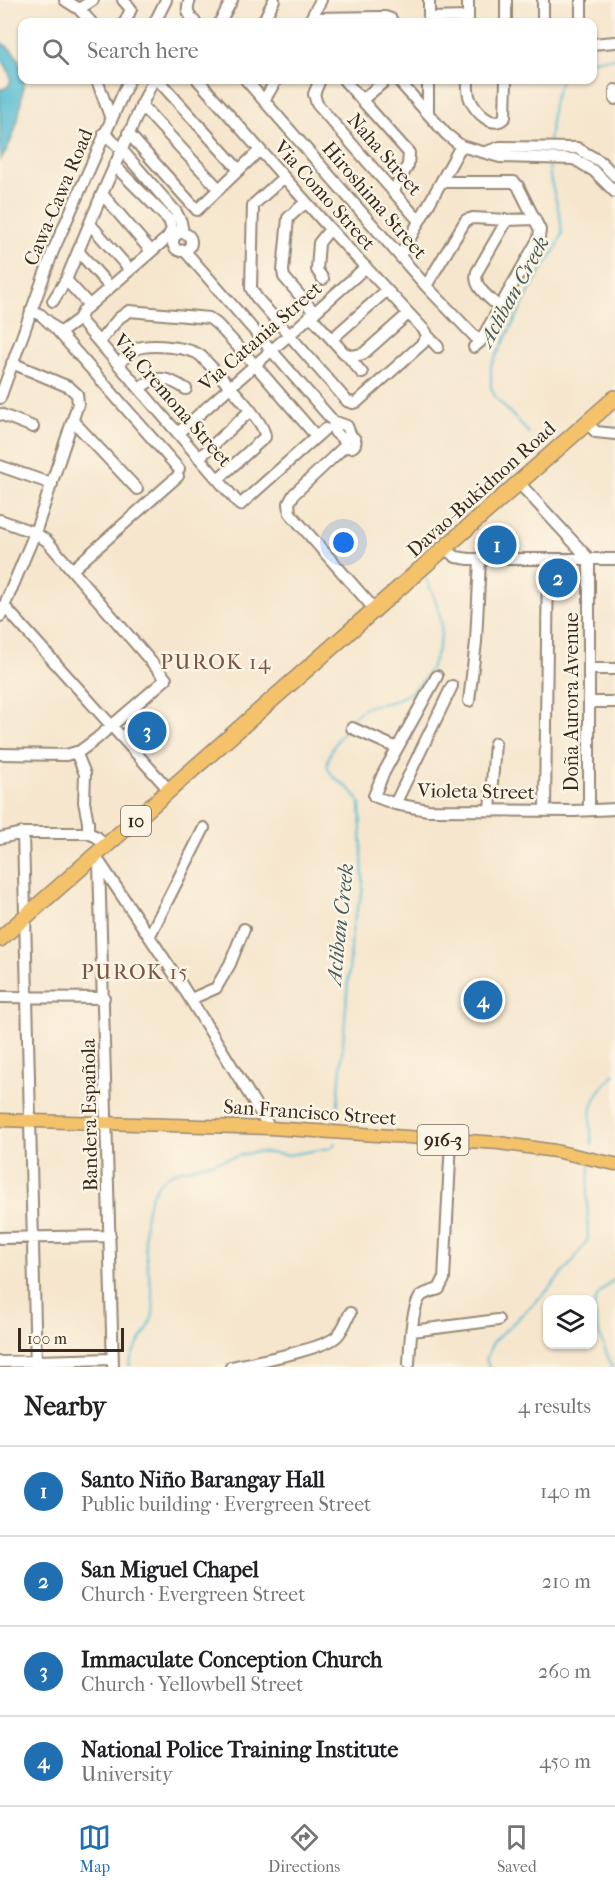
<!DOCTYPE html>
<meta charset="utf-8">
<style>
body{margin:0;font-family:"IM FELL French Canon",serif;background:#f2f2f2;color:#202124}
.controls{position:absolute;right:18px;bottom:18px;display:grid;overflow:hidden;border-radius:12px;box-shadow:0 2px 4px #0004}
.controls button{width:54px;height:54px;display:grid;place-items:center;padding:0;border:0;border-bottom:2px solid #e0e0e0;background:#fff;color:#202124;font:30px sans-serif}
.scale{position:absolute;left:18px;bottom:15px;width:106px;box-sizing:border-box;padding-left:6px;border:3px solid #3b2a1e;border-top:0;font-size:16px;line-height:21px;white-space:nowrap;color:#3b2a1e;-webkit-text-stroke:4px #fcf5e5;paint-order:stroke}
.you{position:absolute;left:344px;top:543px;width:21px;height:21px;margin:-15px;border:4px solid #fff;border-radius:50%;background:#1a73e8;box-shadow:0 0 0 9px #1a73e833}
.badge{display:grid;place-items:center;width:39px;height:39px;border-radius:50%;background:#1f6fb2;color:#fff;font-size:20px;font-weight:700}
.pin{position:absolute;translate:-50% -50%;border:3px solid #fff;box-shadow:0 2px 6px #0006}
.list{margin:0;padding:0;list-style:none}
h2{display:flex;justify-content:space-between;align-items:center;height:78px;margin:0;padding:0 24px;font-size:26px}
h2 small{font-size:20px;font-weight:400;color:#757577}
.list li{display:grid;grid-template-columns:39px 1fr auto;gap:18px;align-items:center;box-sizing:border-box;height:90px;padding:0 24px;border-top:2px solid #e0e0e0}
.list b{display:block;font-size:22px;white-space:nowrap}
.list p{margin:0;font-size:20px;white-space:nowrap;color:#757577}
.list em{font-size:20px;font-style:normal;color:#757577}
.icon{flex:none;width:33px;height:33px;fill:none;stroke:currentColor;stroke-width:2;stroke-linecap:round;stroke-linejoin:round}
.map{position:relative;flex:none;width:615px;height:1367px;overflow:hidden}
.search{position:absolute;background:#fff;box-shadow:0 2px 4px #0004;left:18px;right:18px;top:18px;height:66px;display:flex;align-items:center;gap:15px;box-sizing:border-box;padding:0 21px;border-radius:12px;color:#757577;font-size:22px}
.sheet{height:438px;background:#fff}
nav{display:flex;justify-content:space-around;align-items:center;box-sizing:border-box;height:84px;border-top:2px solid #e0e0e0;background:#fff;font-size:16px;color:#757577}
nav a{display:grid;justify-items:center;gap:3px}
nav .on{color:#1f6fb2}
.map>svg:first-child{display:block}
.water{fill:#55bcd2;stroke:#487378;stroke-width:1.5}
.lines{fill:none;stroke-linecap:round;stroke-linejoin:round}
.stream{stroke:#55bcd2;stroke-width:2}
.minor-casing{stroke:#988876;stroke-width:14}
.major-casing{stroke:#988876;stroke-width:15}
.highway-casing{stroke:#988876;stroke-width:18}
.minor{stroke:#fff;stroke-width:10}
.major{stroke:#f3c26a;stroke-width:12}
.highway{stroke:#f3c26a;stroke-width:15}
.labels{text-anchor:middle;stroke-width:5;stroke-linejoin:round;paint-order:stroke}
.shield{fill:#fcf5e5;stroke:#75675a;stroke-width:1.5}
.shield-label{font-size:18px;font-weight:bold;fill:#3b2a1e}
.street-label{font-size:20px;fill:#3b2a1e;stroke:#fcf5e5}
.water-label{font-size:21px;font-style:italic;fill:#445d5d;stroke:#fcf5e5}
.neighbourhood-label{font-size:21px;letter-spacing:1.5px;fill:#7d5643;stroke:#fcf5e5}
</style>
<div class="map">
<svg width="615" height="1367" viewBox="0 0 615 1367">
<rect width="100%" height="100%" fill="#fcf5e5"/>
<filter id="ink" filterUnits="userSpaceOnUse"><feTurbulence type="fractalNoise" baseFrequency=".0167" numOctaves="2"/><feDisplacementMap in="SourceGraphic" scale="12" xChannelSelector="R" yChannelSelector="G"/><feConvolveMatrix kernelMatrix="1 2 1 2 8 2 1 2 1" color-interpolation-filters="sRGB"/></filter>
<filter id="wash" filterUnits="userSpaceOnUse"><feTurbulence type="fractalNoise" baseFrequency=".008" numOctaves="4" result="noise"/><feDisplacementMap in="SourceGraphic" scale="24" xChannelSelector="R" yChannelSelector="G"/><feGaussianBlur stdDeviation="1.35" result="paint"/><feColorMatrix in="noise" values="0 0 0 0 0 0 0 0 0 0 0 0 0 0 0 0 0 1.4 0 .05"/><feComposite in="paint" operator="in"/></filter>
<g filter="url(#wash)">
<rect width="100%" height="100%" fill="#f6e6cd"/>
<path class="water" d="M0,42C17,51 22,62 22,80H24C21,107 17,137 0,160V89C18,89 9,66 0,59Z"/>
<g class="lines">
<path class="stream" d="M592,60L615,58
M549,144L553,103L561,80
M529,433L496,398L491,388V366L536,279L557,247L562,234L560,216L550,177L549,162
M336,1126L353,924L363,890V880L360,804C353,785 332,782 328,768C324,754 353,714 365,708C374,703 386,705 396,700C402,697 410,693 415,688C431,675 444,642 441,622C439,606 433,593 426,579
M592,1146C589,1113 588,1098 615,1074
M129,1367C132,1346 150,1334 153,1313C155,1302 152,1292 150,1281C144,1245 135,1192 174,1172L245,1154L258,1152L288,1155L331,1148L335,1143
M489,1367L486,1359L493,1342L546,1292L573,1261L588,1239L587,1193L590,1166
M612,1367C606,1351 589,1315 596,1299C600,1291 608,1284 615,1278"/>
</g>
</g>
<g filter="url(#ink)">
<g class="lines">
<defs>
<path id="minor" d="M65,0L79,9L91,22
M123,0L131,9L125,22
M190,0C185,10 189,15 195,22
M506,0V22
M79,9L93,0
M312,18L385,17L391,19L392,22
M429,18L468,17
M155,22L166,0
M220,22L232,0
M263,22L274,0
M309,22L321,0
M429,22V0
M468,22V0
M543,22V0
M581,22V0
M592,44L615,42
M97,80L111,119
M158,80L239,170
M198,80L330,229L426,332L427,336L423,343L357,402L353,403L347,401L256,297L251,288L253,205L284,177
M246,80L426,286L480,342
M320,80L314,94L317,104L419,221
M344,80L409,153L408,165L393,192
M398,80L446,134L461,146L500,157L574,159L594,171L615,192
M468,80C468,86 467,92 470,99C475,111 493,131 505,117L506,80
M615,90V99
M362,100L386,80
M264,101L276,80
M141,105L219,189
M428,113V80
M104,133L121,149L176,212L181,222L183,233
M128,133L197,210L260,150
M486,152L500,147L577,148L601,162L615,176
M441,182H514L518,186L540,230L539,238L480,342L474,347
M102,194L151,251
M306,202L288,218L283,271L284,277L314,312
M90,224L130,270
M173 242a9 9 0 1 1 18 0a9 9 0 1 1-18 0Z
M184,250L333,421L335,432L345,441
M78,251L110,287
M400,256L461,146
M323,279L317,270L319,243L330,229
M66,280L89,305
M426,286L466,220L473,218L507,220L535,219
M53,301L66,280L102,194L153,80
M499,307C490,298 472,287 477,272L507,220
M31,310L41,315L56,329L179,469
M310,315L344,353L352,356L363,354L408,314
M79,319L240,505L325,429
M64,330L79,319L84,310L168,237L172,229L169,220L114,165
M427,335L438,347
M332,339L386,291
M99,342L119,318L129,311L209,318L217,324L255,365L316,436
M347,355L362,373
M118,364C124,359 130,352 136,349C149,343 190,347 201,356C214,370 266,421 265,437L218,479
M140,389C155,373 169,378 186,389
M0,398L53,251L129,80
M0,414L33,427
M73,421L137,489
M333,421L347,426L351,436
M587,423L596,432L615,434
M178,433L366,267
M344.5 442a5.5 5.5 0 1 1 11 0a5.5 5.5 0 1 1-11 0Z
M346,445L294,494L289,503L290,513L376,611
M199,458L250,411
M0,466L52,484
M519,483L589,559V809
M0,520L35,533L47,541L166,679L95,740L80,751L66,755L0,754
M445,549L456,557L469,559H615
M72,570L178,476
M5,607L170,791
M0,616L35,533L78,404L77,394L69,387L12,363
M589,669H615
M437,676L383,774L374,796L395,804L428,810L574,811L615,809
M469,701L476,642L480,559
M589,702H615
M352,728L397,748
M76,752L85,774L84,802L88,822V833
M395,804L452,686
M490,810L495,743
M545,810L548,559
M23,833L36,1367
M0,838L23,833H88L97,837L106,848
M99,862L113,1367
M100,863L181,984L270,1128
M150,935L204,828
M0,997L104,998
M191,999L216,988L230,964L244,929
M0,1238L110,1236
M412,1331L498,1320
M0,1362L112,1359
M409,1364C410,1348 411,1307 421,1296C426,1292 433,1291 439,1289L444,1279L451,1140
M231,1367C253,1362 321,1350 336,1337C343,1331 346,1321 350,1313"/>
<path id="major" d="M0,1120L270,1128L499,1143L555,1151L615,1164"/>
<path id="highway" d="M0,939L615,398"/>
</defs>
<use href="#minor" class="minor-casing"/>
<use href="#major" class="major-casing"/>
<use href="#highway" class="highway-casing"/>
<use href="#minor" class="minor"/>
<use href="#major" class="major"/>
<use href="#highway" class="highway"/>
</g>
</g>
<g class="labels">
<g class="shield">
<rect x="121" y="806" width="30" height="30" rx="4.5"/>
<rect x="417.5" y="1125" width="51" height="30" rx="4.5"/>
</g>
<g class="shield-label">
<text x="136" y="827">10</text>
<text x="443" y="1146">916-3</text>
</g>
<g class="street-label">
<text transform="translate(385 154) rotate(49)" y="7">Naha Street</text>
<text transform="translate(325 195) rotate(48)" y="7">Via Como Street</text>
<text transform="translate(58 197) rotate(-67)" y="7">Cawa-Cawa Road</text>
<text transform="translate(375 200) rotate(49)" y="7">Hiroshima Street</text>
<text transform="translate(260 336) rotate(-41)" y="7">Via Catania Street</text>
<text transform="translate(173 400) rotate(49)" y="7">Via Cremona Street</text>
<text transform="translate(481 489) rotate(-42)" y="7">Davao-Bukidnon Road</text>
<text transform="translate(571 702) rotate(-90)" y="7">Doña Aurora Avenue</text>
<text transform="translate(476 791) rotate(1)" y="7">Violeta Street</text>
<text transform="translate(310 1112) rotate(4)" y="7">San Francisco Street</text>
<text transform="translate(89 1115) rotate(-91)" y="7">Bandera Española</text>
</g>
<g class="water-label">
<text transform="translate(514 291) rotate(-61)" y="7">Acliban Creek</text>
<text transform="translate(340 924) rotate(-84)" y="7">Acliban Creek</text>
</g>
<g class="neighbourhood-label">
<text x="216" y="669">PUROK 14</text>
<text x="135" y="979">PUROK 15</text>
</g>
</g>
</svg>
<div class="controls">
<button><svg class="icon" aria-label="layers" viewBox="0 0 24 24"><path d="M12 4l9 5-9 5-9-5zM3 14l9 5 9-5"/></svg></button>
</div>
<div class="scale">100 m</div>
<div class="you"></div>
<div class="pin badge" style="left:497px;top:545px">1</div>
<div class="pin badge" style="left:558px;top:578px">2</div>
<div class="pin badge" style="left:147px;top:731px">3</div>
<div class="pin badge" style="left:483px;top:1000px">4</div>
<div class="search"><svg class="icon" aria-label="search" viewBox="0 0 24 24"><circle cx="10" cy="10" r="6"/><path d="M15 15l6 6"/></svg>Search here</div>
</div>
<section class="sheet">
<h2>Nearby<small>4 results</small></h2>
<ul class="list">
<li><span class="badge">1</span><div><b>Santo Niño Barangay Hall</b><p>Public building · Evergreen Street</p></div><em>140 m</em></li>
<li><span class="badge">2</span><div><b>San Miguel Chapel</b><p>Church · Evergreen Street</p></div><em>210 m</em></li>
<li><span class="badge">3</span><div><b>Immaculate Conception Church</b><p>Church · Yellowbell Street</p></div><em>260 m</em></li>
<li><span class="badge">4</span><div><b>National Police Training Institute</b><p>University</p></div><em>450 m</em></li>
</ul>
</section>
<nav>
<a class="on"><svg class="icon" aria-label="map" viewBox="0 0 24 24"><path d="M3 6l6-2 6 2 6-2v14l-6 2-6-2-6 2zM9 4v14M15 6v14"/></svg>Map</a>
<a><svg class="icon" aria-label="directions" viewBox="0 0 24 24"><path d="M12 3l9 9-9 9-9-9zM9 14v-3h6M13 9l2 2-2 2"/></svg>Directions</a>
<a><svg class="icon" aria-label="saved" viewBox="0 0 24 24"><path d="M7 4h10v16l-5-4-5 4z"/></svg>Saved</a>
</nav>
